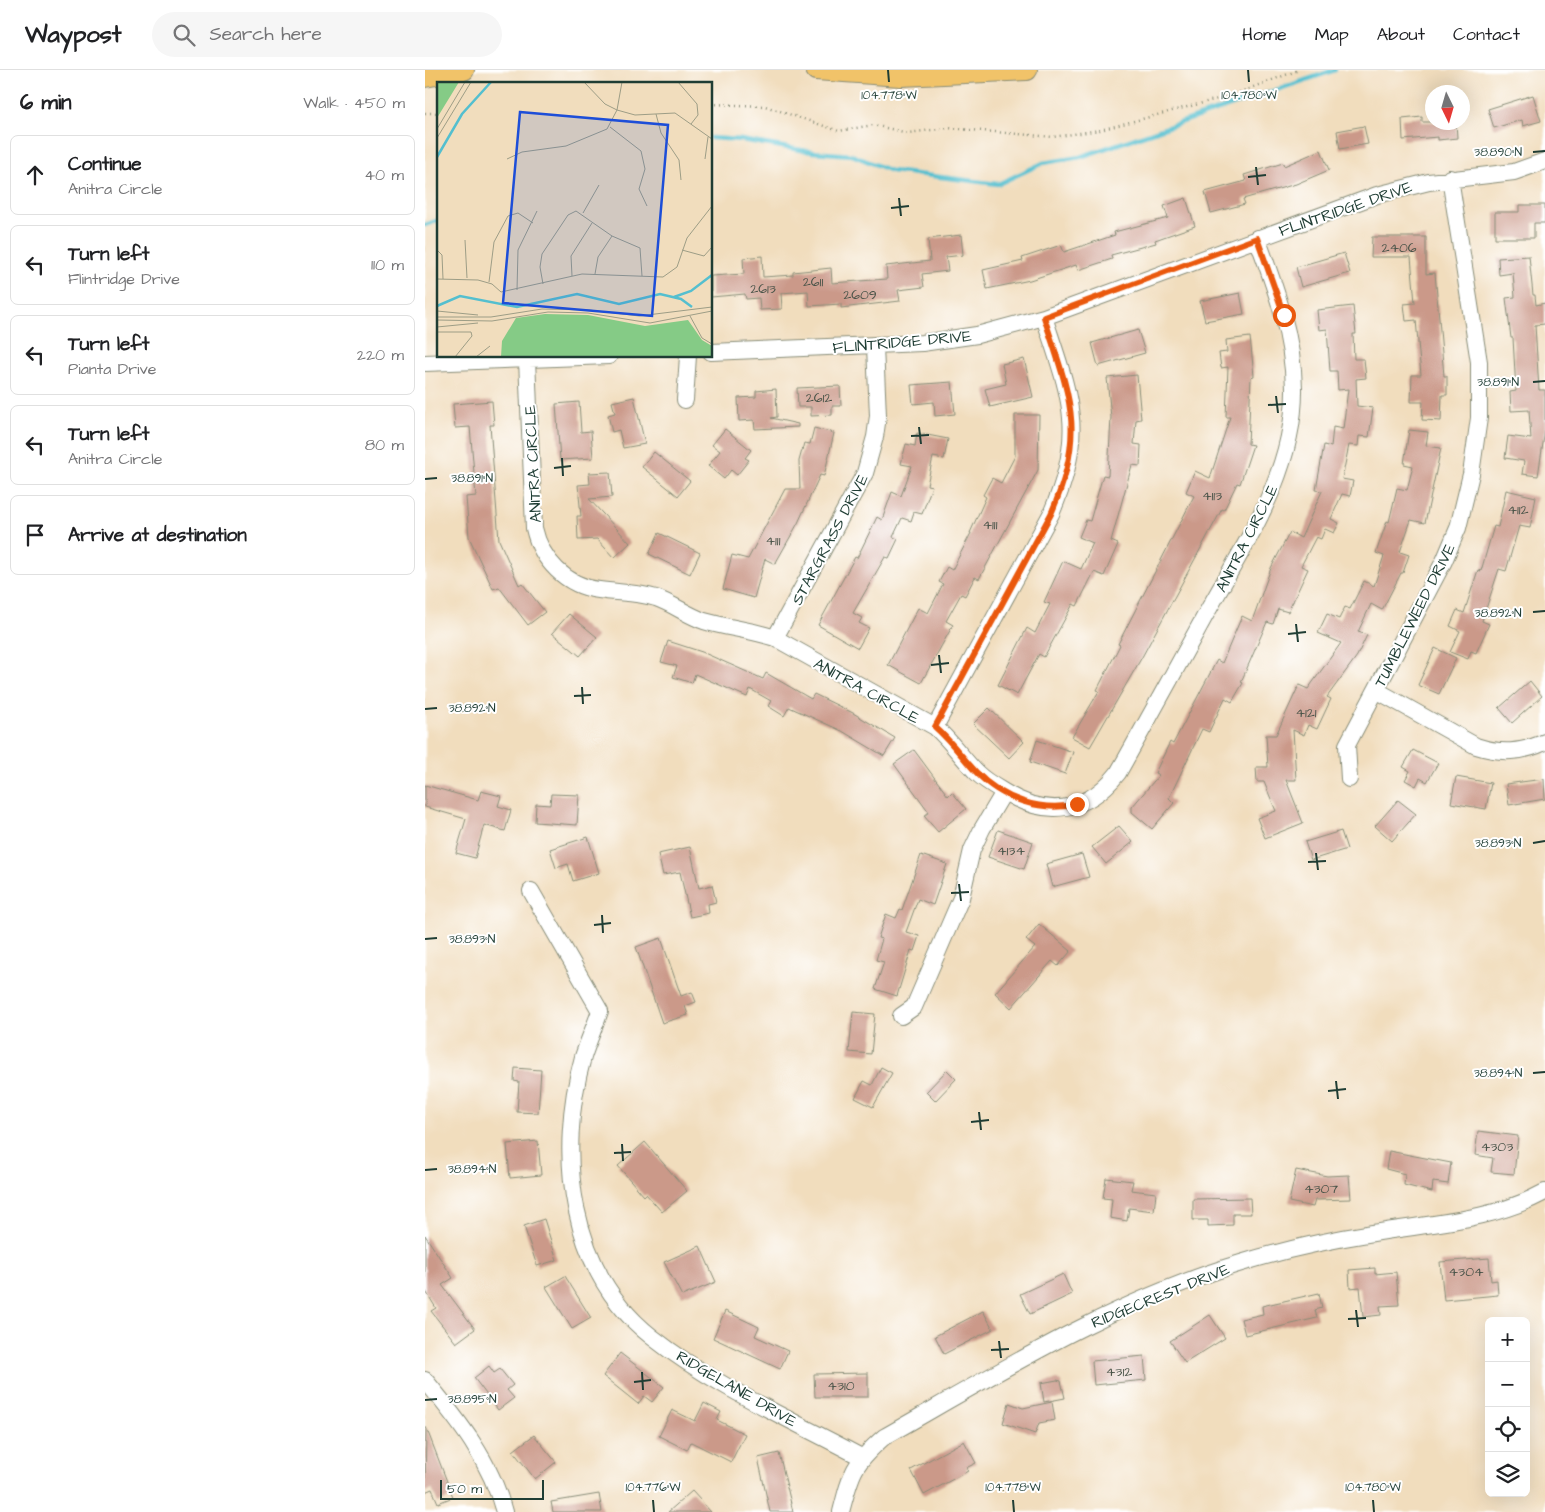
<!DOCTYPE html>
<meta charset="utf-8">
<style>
body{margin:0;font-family:"Architects Daughter",sans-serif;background:#f6f6f6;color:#202124}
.controls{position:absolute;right:15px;bottom:15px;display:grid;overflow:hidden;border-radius:8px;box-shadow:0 5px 20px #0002}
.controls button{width:45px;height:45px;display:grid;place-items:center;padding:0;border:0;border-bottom:1px solid #e0e0e0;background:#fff;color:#202124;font:25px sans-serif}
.compass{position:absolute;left:1000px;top:15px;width:45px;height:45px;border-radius:50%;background:#fff;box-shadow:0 5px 20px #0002;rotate:175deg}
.scale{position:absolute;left:15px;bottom:12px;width:104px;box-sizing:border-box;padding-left:5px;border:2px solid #1f3d34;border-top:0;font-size:14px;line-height:18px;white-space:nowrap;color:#1f3d34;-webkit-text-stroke:4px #fff;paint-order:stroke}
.stop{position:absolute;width:15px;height:15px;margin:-11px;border:4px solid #ea580c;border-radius:50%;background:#fff}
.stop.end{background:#ea580c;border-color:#fff;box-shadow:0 1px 5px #0008}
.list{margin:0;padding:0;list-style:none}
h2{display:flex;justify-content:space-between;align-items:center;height:65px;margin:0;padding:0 20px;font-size:21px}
h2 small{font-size:16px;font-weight:400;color:#757577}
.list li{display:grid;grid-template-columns:32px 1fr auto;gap:15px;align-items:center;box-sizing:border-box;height:80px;margin:0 10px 10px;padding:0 10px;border:1px solid #e0e0e0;border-radius:8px}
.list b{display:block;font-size:19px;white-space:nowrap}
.list p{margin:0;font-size:16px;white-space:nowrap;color:#757577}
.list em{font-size:16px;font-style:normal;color:#757577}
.icon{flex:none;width:28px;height:28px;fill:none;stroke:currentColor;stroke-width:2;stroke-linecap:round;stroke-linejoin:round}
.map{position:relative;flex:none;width:1120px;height:1442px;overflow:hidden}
header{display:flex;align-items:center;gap:30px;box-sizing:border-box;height:70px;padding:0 25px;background:#fff;border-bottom:1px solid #e0e0e0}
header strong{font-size:24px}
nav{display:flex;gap:28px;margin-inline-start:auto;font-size:18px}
.search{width:350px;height:45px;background:#f6f6f6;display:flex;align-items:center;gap:12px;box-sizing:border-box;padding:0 18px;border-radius:28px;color:#757577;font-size:19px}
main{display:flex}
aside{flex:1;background:#fff}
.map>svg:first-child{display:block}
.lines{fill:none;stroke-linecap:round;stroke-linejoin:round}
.stream{stroke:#54bfcf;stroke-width:4.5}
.building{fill:#cb9989}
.minor-casing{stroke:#888d78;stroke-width:18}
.major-casing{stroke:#888d78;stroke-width:22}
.path{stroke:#888d78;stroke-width:2.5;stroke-dasharray:1 4;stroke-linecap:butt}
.minor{stroke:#fff;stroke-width:16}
.major{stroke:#f1c369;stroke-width:20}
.route{stroke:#ea580c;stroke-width:6}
.ticks{fill:none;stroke:#1f3d34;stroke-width:2}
.labels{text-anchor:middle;stroke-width:4;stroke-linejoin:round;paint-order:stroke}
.number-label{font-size:14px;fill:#4a5449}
.street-label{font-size:16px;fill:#1f3d34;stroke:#fff}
.inset-river{fill:none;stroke:#54bfcf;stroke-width:2.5}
.inset-road{fill:none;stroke:#9d9d86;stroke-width:1}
.view{fill:#1d4ed8;fill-opacity:0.15;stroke:#1d4ed8;stroke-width:2.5}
.inset-edge{fill:none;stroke:#1f3d34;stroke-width:2.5}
.ticks-label{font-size:12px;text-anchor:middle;fill:#1f3d34;stroke:#fff;stroke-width:4;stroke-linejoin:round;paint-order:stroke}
</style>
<header>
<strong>Waypost</strong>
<div class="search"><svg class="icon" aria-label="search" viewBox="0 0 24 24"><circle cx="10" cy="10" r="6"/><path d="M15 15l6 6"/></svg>Search here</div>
<nav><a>Home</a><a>Map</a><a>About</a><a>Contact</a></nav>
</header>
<main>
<aside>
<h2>6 min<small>Walk · 450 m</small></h2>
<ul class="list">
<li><svg class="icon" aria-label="ahead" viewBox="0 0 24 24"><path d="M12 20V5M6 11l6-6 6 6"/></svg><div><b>Continue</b><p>Anitra Circle</p></div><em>40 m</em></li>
<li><svg class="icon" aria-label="left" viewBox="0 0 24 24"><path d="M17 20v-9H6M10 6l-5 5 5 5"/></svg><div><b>Turn left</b><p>Flintridge Drive</p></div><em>110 m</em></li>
<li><svg class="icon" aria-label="left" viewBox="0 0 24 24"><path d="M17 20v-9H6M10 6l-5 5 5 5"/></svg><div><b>Turn left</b><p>Pianta Drive</p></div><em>220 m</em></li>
<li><svg class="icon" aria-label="left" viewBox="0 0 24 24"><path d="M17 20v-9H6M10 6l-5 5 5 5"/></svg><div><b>Turn left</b><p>Anitra Circle</p></div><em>80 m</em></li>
<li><svg class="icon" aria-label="arrive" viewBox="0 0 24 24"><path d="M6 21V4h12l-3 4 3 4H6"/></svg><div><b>Arrive at destination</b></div></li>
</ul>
</aside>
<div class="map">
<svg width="1120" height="1442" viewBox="0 0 1120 1442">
<rect width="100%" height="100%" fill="#fff"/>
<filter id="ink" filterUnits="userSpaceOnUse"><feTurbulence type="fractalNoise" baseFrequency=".02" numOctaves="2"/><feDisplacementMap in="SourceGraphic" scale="10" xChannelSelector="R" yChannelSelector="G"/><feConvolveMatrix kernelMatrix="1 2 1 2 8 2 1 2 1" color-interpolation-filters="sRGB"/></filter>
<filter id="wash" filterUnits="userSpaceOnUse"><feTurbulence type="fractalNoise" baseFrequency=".0096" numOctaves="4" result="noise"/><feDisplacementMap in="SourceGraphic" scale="20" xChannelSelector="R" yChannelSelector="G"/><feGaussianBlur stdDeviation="1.12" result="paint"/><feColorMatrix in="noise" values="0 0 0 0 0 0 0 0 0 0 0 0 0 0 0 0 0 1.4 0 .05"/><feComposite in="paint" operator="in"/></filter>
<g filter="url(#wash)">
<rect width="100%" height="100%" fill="#f1ddbd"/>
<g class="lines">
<path class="stream" d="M286,68L316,70L388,82L427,85L466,101L573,114L618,93L655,87L910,0
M0,155L14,150"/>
</g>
<g id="blocks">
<path class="building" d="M1108,25L1116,51L1098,56L1097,50L1069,58L1063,39Z
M997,47V52H1031L1032,68L1013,70V67L978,70L977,49Z
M939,56L943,74L915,79L912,61Z
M896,80L904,100L871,114L818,129L820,134L786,143L780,122L821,111L819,105L858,93L859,96Z
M761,128L770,156L730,170L731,173L686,185L687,189L653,200L651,195L605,210L562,219L558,200L598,191L597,188L636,175L639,182L690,165L689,162L743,148L739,136Z
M1094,135H1120V153H1109V168H1070V142H1094Z
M536,165L538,185L521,187L523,201L497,204L499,217L473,220L475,231L416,238V234L384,236L383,221L356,223L357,239L335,240L334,228L321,229L320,224L286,227V206L319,204L318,188L337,186L338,207L368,205V202L406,198L407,213L462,209L461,196L505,191L503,169Z
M947,167H1001V204L1010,203L1019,306H1022V325H1017L1016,351L997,350L998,332H986L987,305H996L991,250L981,251L979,234L990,233L986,187H946Z
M919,183L925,203L876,217L871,197Z
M1104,186L1108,225H1110L1111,235L1120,233V254L1110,255L1114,320H1120V360L1113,406L1097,404L1099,391L1080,388L1083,366L1106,369L1104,340L1086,341L1085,322L1091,321L1088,268H1086L1081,228L1090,227L1088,203L1074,205L1073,188Z
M815,223L819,244L780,251L775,231Z
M928,236L931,264H928L929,289H939L941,308L931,309L932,336L948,338L944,367L934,366L933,376L924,375L917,409L928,411L925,426L917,424L906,449L914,453L909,463L900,459L896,469L891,467L876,496L883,499L863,542L853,539L848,554L842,552L816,612L818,613L807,632L800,628L784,662L777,659L744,728L749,733L727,759L707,742V737L734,705L730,703L745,672L748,674L792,590L797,593L817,546L827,551L846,498L865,462L876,468L897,421L891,420L899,375L906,377L908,357L918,359L923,319L913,320L912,301H905L902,259L894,260L892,240Z
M713,260L720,283L673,296L667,273Z
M825,267L829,306L826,307L823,374L828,375L815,414L812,413L799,440L797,439L717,587L665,677L647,667L674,621L672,620L695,575L693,574L769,426L761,422L770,401L785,408L805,347H801L803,297L796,298L794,283L802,282L801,270Z
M599,289L608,327L565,337L560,319L581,314L577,294Z
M712,305L716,349L711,350L709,374L716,375L715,396L707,395L686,471L693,474L679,506L669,502L652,536L648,534L619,587L614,584L592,625L573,615L602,558L610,563L625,534L619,532L638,491L656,499L668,473L654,467L661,450L665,451L678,405L683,406L686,347L682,308Z
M527,312L530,344L510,346L509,332L488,334L486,315Z
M415,316L416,336H407V345L386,346V337H373L372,318Z
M351,319L352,347L346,348L373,354V357L330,359L329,350L314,351L313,328L331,327V321Z
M209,327L220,374L198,378L194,360L187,362L183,345L190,343L187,332Z
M67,331L69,355H65L74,470L94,515L97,513L120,542L103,555L74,517L68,519L44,467L41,427L51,426L45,357L30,358L28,334Z
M154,332L156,362L166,361L168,388L135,390L131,334Z
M590,345H614L613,400L554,509L550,507L540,526L536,524L521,551L528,555L496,613L463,595L493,538L503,543L518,514L514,512L522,497L527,500L546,463H545L561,427L558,425L567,408L576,413L590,386Z
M389,358L409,363L399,406L395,405L373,453L350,494L340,489L329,528L298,519L307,485L323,489L360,419H375L374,391L379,373L385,374Z
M300,359L326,380L320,388L324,390L312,405L306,400L299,409L283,396L295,381L287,375Z
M984,360L1003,362L1001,376L1016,378L1000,453L986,450L975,482L984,485L978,503H976L957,540L946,534L933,562L942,565L932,586L902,627L906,629L892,659L883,655L879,665L868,660L871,710H861L878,753L840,768L832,748L851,741L839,712H832L831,697H843L841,665H851L874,615L883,619L916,573L893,563L902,544L914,549L920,537L925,539L939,511L949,516L959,486L951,483L962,451L964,452L972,418L982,420L988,396L979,394Z
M492,363L523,369L519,389L508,387L502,415L507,416L497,444L489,442L486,451L477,448L468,467L473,469L464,488L460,487L428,543L437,548L434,553L444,558L433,578L393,555L430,487L432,488L452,447L457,450L467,422L476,426L487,396L476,394L481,374L490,376Z
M229,382L265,411L253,426L217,397Z
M185,402L187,427L164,429L205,473L189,488L172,469L153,470L152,446H156L153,415L165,414L164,403Z
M1081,420L1111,427L1105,458L1094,456L1081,501L1074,499L1057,551L1064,554L1051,583L1046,581L1043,589L1025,582L1035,561L1025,556L1032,540L1039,543L1053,500L1056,501L1069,456L1073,457Z
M234,463L275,483L265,504L224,484Z
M144,544L172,567L155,586L127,563Z
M243,571L277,582L338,609L341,603L386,629L389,624L428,643L470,668L459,686L417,661L364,637L359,646L343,636L346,631L325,619L322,627L270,604L267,613L248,607L252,596L236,592Z
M1010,578L1031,588L1014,624L993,615Z
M1105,611L1117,626L1087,653L1074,638Z
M564,638L599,672L584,688L548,654Z
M612,670L648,682L640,704L605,692Z
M489,680L523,726L527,722L541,739L513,762L499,746L504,742L469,694Z
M988,680L1013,693L1002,712L995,708L991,716L980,710L985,701L978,697Z
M1031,707L1066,713L1061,739L1026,733Z
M1119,709L1120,729L1084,735L1081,714Z
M0,715L53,730L56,721L76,726L73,736L86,740L80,761L59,755L50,788L31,783L41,749L0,737Z
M126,724L154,725L152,755L110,752L111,734L125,735Z
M973,730L991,744L967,771L950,756Z
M694,756L708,772L681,794L667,777Z
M573,760L608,772L599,799L563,787Z
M916,761L922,779L886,790L880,772Z
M163,767L174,803L148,811L143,794L131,798L125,779Z
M265,777L274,818L287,815L291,832L283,834L284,843L265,847L255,802L238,805L233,784Z
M657,784L664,807L627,817L621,794Z
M496,785L522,794L508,835L493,829L481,862L494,866L489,881L486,880L472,926L450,919L459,892L451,890L457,869L453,868L461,844L471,848L475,839L477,840Z
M614,854L646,881L633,896L627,891L586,938L570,923L610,877L601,870Z
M236,868L256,926L267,922L271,932L260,936L263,945L237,953L211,877Z
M428,942L450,944L446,984L424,982Z
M456,997L467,1003L448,1037L430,1028L439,1011L447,1015Z
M90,998L116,1000L113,1043L92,1042L94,1012L89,1011Z
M522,1000L531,1009L510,1031L501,1022Z
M1053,1061L1093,1066L1089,1104L1066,1102L1068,1088L1050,1085Z
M113,1071L116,1105L85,1108L82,1074Z
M220,1072L262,1121L237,1142L221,1124L219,1126L193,1096Z
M964,1081L1026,1093L1023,1114L1008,1112L1007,1122L979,1115L980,1104L961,1099Z
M871,1100L902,1106L924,1105L926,1129L890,1130L888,1137L864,1132Z
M681,1108L708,1111L706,1120L731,1123L729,1141L704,1138L702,1151L685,1148L687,1129L678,1128Z
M825,1128L826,1144H808V1155L783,1156V1150H768V1129Z
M119,1149L132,1190L112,1196L99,1156Z
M0,1165L28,1208L17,1215L50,1259L31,1273L6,1241L11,1238L0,1220Z
M275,1176L291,1212L257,1226L239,1192Z
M1064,1188L1066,1211L1072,1210L1073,1225L1019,1230L1015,1192Z
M950,1198V1204L971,1202L974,1235L955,1236L956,1245L938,1247L935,1217L925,1218L924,1200Z
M638,1204L647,1224L605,1244L595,1224Z
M140,1206L166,1248L147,1259L121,1217Z
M894,1223L897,1238L890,1240L892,1248L820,1265L816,1249L838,1244L837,1236Z
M300,1241L334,1257L330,1266L363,1281L355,1299L288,1268Z
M558,1241L568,1259L519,1284L510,1266Z
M785,1245L800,1268L760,1293L745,1271Z
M195,1283L239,1317L227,1332L219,1326L213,1334L178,1306Z
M719,1286L721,1310L669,1315L667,1291Z
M64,1296L69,1303L75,1299L88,1315L82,1320L89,1328L73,1340L49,1308Z
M443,1303V1327H390L389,1304Z
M632,1310L636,1311L640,1328L619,1332L616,1313Z
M627,1332L630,1350L614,1353L610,1364L578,1353L584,1333L598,1338Z
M279,1333L296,1342L292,1350L320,1364L306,1392L266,1372L262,1380L234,1366L247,1340L270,1351Z
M1,1357L28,1427L13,1433L7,1419L0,1422Z
M109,1365L131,1392L110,1409L88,1381Z
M539,1371L551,1393L541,1398L543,1401L499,1425L486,1400Z
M354,1383L368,1442H345L333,1388Z
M267,1421L286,1442H243Z
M174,1424L177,1442H128L126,1432Z"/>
</g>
</g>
<g filter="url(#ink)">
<use href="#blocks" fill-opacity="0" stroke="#888d78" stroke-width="1"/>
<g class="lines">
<defs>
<path id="minor" d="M286,282L497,273L552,265L619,247L952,125L1004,112L1089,102L1120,91
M102,289L109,458C116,490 141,516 174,520C193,523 212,522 231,528C248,534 262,545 279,551C303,558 327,560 350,568L510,657C526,671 537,688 552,703C560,711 571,717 581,723C623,748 662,742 693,703C723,650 752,597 781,544C820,473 870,402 869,318C868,265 850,217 832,168
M0,293L184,286
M260,330L263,286
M350,568L440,403L450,367L453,346L450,276
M951,620L1051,676C1076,684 1096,683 1120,672
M510,657L626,444C662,362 645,327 619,247
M924,709L922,675L1019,491L1033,458L1046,404L1054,348V292L1025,108
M106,821L175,941C170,956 163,971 158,987C131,1083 144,1202 227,1267C289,1316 367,1350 436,1387
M476,946L489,937L536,828L547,780L557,759L579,722
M0,1310C33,1350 66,1391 79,1442
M416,1442C426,1403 428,1394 459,1367C574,1302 688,1231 816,1193C859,1180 903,1170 948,1163C1007,1153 1067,1151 1120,1122"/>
<path id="major" d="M391,0L476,6L602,0
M0,7L39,0"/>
</defs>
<use href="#minor" class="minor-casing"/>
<use href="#major" class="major-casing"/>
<path class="path" d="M286,34L340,36L414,61L448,55L483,63L523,58L628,67L675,60L804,26L874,0
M0,43H14"/>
<use href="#minor" class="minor"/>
<use href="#major" class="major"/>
</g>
</g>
<g class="lines" filter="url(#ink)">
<path class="route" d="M652,734C617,743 576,729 551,702C537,687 526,671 510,657L626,444C662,362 645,327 619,247L832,168L859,245"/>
</g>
<path class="ticks" d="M463,0L464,12M823,0L824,12M1108,82L1120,81M831,97L833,115M823,107L841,105M474,128L476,146M466,138L484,136M1108,312L1120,311M851,326L853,343M843,335L861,334M494,357L496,374M486,366L504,365M137,388L138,406M129,398L146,396M0,409L12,408M1108,542L1120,541M871,554L873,572M863,564L881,562M514,585L516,603M506,595L524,593M157,617L158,634M149,626L166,625M0,639L12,638M1108,773L1120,771M891,783L893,800M883,792L901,791M534,814L536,831M526,823L544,822M177,845L178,863M169,855L186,853M0,869L12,868M1108,1003L1120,1002M911,1011L913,1029M903,1021L921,1019M554,1042L556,1060M546,1052L564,1050M197,1074L198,1091M189,1083L206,1082M0,1100L12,1099M931,1240L933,1257M923,1249L941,1248M574,1271L576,1288M566,1280L584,1279M217,1302L218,1320M209,1312L226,1310M0,1330L12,1329M228,1430L229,1442M588,1430L589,1442M948,1430L949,1442"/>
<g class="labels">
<g class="number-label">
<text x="974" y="182">2406</text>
<text x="388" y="216">2611</text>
<text x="338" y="223">2613</text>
<text x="435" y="229">2609</text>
<text x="394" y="332">2612</text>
<text x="787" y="430">4113</text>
<text x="1093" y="444">4112</text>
<text x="565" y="459">4111</text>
<text x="348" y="475">4111</text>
<text x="881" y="647">4121</text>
<text x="586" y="785">4134</text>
<text x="1072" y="1081">4303</text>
<text x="896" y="1123">4307</text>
<text x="1041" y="1206">4304</text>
<text x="694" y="1306">4312</text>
<text x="416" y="1320">4310</text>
</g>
<g class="street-label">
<text transform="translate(920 138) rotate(-19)" y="6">FLINTRIDGE DRIVE</text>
<text transform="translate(477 271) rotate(-5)" y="6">FLINTRIDGE DRIVE</text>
<text transform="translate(107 394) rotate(-93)" y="6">ANITRA CIRCLE</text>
<text transform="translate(821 468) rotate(-63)" y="6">ANITRA CIRCLE</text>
<text transform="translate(404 469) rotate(-62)" y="6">STARGRASS DRIVE</text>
<text transform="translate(989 545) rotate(-63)" y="6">TUMBLEWEED DRIVE</text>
<text transform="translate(442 620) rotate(29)" y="6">ANITRA CIRCLE</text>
<text transform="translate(735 1225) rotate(-22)" y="6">RIDGECREST DRIVE</text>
<text transform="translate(312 1318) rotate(30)" y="6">RIDGELANE DRIVE</text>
</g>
</g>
<g transform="translate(12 12)">
<rect width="275" height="275" fill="#f1ddbd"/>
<path d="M0,0H22L0,36ZM108,232L151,233L208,244L251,238L265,258L275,264V275H64L65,259L79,236Z" fill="#85cb86"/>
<path class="inset-river" d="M0,75L25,32L54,0M237,215L254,209L275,193M0,224L23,214L80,225L140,212L182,222L223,212L244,217L255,225"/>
<path class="inset-road" d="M147,0L168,22L180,28L198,33L238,31L275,57M241,0L260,22L261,33L254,42M219,32L224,51L242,78L244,98M173,45L204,69L208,87L202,107L210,124M0,47L28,0M0,56L34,0M70,77L85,70L129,64L170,47L180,28L185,0M268,77L271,55M146,131L162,103M28,158L30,196M0,168L5,173L6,197M245,168L267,174L275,165M158,192L161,175L175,154M135,194L134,174L155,141M0,197L41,198L55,202L64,210L145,192L226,195L240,185L250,156L275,124M52,200L57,160L71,134L81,131L96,141M106,202L103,185L105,172L131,133L139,129L175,154L203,166L205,194M80,208L81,168L100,129M0,229L41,233M253,234L265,256L275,262M0,235H54L105,227L152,228L202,234L275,225M0,238L55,239L111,230L151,231L213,241L275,229M0,245L41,241M0,250H34L35,254L18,275M39,275L53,264"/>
<path class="view" d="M83,30L231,43L215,234L66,221Z"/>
<rect width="275" height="275" class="inset-edge"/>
</g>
<g class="ticks-label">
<text x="464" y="29">104.778°W</text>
<text x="824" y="29">104.780°W</text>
<text x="1073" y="86">38.890°N</text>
<text x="1073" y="316">38.891°N</text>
<text x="47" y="412">38.891°N</text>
<text x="1073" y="547">38.892°N</text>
<text x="47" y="642">38.892°N</text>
<text x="1073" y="777">38.893°N</text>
<text x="47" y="873">38.893°N</text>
<text x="1073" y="1007">38.894°N</text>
<text x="47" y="1103">38.894°N</text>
<text x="47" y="1333">38.895°N</text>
<text x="228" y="1421">104.776°W</text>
<text x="588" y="1421">104.778°W</text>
<text x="948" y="1421">104.780°W</text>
</g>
</svg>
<div class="controls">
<button>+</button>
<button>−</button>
<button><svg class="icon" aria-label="locate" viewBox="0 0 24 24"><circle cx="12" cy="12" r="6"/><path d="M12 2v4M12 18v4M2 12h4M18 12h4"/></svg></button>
<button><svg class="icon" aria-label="layers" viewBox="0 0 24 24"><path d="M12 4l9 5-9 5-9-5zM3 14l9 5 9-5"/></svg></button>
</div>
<svg class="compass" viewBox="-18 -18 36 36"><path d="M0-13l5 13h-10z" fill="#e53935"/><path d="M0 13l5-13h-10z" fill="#757577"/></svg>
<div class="scale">50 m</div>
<div class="stop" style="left:859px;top:245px"></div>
<div class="stop end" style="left:652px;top:734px"></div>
</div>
</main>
